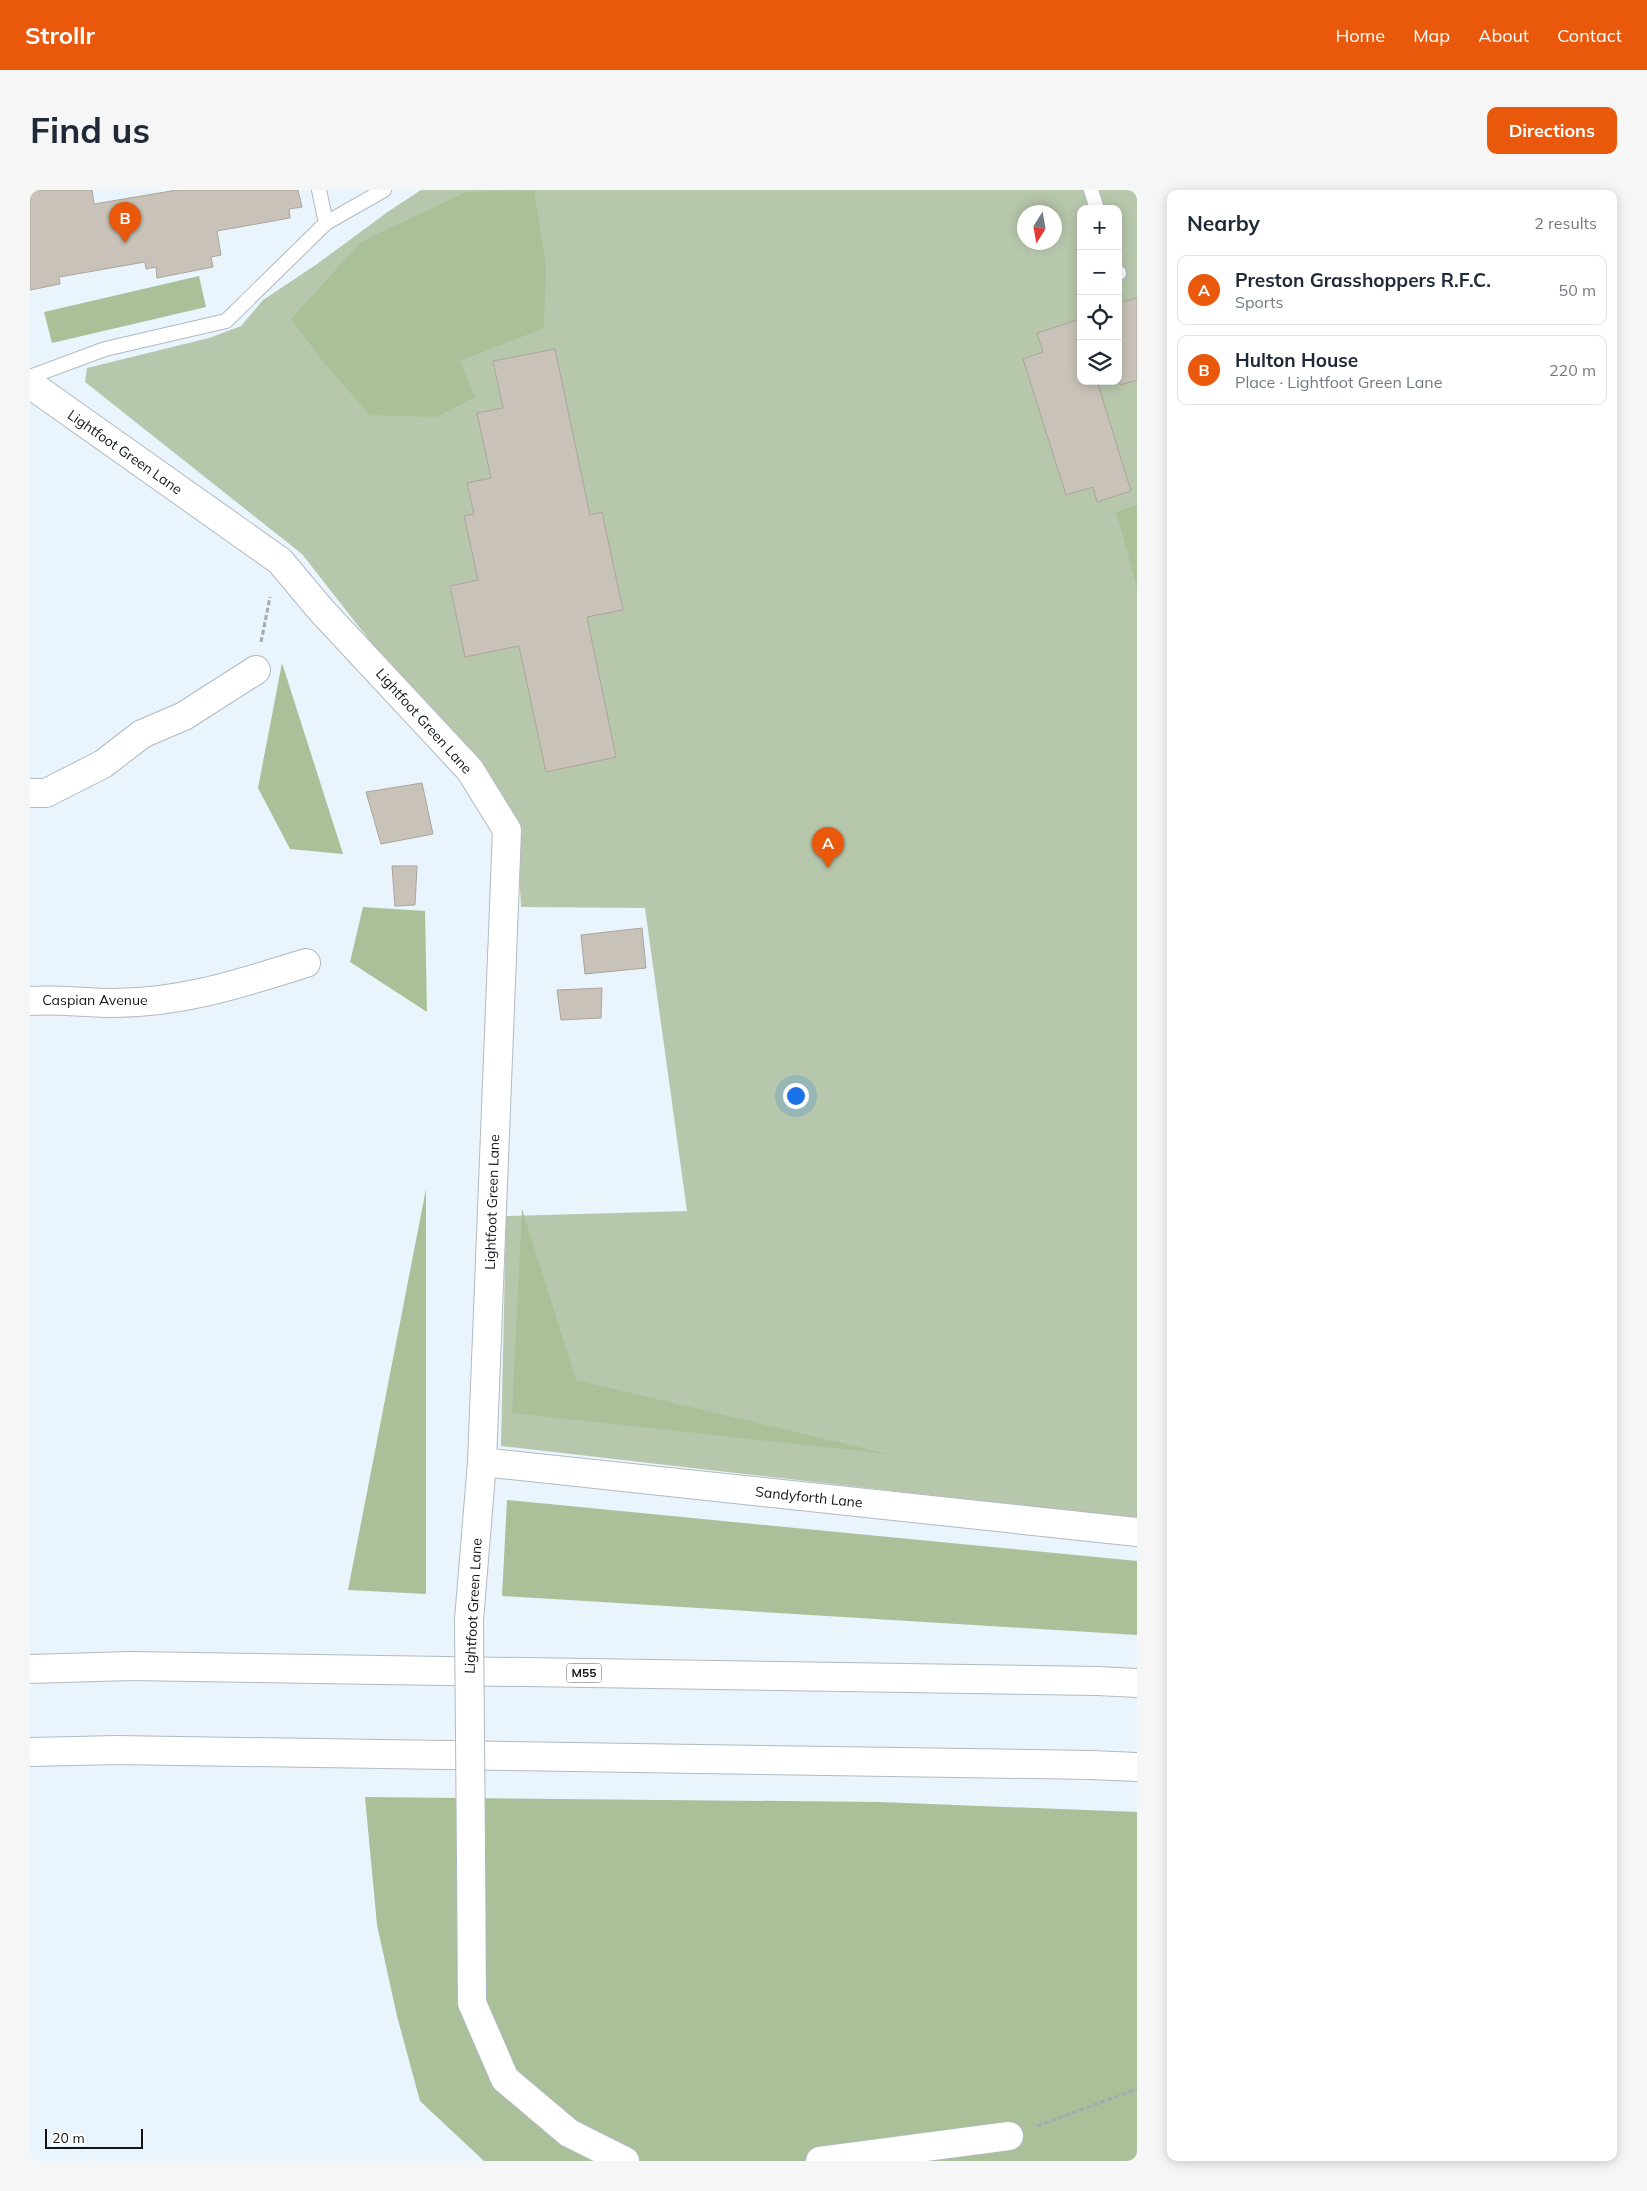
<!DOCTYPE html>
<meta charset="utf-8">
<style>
body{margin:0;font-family:Mulish,sans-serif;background:#f6f6f7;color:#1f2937}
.controls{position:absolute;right:15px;top:15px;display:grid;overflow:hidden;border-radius:10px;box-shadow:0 2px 12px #0003}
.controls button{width:45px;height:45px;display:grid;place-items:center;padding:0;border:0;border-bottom:1px solid #e0e1e3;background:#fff;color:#1f2937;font:25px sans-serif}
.compass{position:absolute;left:987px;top:15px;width:45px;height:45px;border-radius:50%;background:#fff;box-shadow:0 2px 12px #0003;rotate:191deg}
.scale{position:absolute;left:15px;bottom:12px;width:98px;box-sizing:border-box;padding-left:5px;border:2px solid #121518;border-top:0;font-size:14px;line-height:18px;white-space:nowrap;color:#121518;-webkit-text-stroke:4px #fff;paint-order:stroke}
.you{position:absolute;left:765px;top:905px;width:18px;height:18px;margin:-12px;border:4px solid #fff;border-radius:50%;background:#1a73e8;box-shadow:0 0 0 8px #1a73e833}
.badge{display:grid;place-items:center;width:32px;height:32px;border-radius:50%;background:#ea580c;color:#fff;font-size:16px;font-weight:700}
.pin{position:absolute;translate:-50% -41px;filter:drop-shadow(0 1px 2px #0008)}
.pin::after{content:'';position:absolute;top:26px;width:18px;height:15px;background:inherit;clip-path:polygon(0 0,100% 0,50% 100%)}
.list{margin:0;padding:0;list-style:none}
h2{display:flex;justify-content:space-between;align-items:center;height:65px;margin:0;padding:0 20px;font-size:21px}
h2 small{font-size:16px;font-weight:400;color:#747a83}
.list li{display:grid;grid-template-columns:32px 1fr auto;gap:15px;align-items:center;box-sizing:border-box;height:70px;margin:0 10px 10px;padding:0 10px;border:1px solid #e0e1e3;border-radius:10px}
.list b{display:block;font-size:19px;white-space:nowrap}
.list p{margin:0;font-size:16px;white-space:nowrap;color:#747a83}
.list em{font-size:16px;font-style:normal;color:#747a83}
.icon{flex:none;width:28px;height:28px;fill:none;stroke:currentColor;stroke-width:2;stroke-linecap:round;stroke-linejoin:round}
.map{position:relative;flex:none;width:1107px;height:1971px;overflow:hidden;border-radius:10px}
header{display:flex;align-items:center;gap:30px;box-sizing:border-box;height:70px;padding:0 25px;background:#ea580c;color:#fff}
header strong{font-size:24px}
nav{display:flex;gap:28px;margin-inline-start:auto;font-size:18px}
.intro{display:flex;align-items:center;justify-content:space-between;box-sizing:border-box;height:120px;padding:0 30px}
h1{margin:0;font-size:35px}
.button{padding:12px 22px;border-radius:10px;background:#ea580c;color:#fff;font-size:18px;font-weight:700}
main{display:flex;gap:30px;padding:0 30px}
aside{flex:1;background:#fff;border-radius:10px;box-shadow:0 2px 12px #0003}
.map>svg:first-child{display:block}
.green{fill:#b7c7ab;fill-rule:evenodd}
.forest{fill:#a9c098}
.building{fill:#c8c2b8;stroke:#aba59b}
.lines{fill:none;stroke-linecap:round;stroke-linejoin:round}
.service-casing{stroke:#b0bac1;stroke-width:16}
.minor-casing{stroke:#b0bac1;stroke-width:30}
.motorway-casing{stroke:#b0bac1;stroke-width:30}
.path{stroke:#a3aab1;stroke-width:3;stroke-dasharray:5 2.5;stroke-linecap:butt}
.service{stroke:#fff;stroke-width:14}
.minor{stroke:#fff;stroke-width:28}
.motorway{stroke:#fff;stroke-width:28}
.minor-bridge-casing{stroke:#b0bac1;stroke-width:30;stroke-linecap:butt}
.minor-bridge{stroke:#fff;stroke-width:28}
.labels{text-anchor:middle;stroke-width:4.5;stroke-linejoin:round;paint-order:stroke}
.shield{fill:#fff;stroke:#595b5d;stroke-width:1}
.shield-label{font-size:12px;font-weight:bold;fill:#121518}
.street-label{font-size:14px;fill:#121518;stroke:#fff}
</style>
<header>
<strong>Strollr</strong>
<nav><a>Home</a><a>Map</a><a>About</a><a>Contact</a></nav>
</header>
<div class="intro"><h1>Find us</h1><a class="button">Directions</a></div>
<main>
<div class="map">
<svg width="1107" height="1971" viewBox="0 0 1107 1971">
<rect width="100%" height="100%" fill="#eaf4fc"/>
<path class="green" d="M391,0H1107V1329L471,1256L476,1026L657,1021L615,718L491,717L487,639L272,364L55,192L57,178L179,148L211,136L233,110L287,74L359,21ZM1051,19H1088V191H1051ZM994,22H1024V52H994Z"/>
<path class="forest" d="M504,1L516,75L514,138L430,171L445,207L407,227L340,225L295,174L261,129L331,52L436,2Z
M169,86L176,117L22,153L14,122Z
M1107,315V398L1086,322Z
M252,473L313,664L260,659L228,598Z
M333,717L395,721L397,822L320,772Z
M396,999V1404L318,1400Z
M492,1019L546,1190L858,1264L482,1223Z
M477,1310L1107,1371V1445L472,1406Z
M335,1607L849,1612L1107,1622V1971H454L390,1911L367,1826L347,1735Z"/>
<path class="building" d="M0,0H62L64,14L147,0H268L272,17L259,19L260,28L187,41L191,65L181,67L183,77L127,88L126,77L116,79L115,72L29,87L30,94L0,100Z
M1107,108V190L1090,195L1088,113Z
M1047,130L1051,142V191H1067L1101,301L1067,312L1063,297L1036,305L993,169L1013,162L1007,143Z
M525,159L560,325L572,322L593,420L557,427L586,567L516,582L489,456L435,467L420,396L448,390L434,326L444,324L437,293L461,288L447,223L473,218L463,171Z
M392,593L403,644L351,654L336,602Z
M362,676H387L385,715L365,716Z
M612,738L616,778L555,784L551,745Z
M572,798L571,828L531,830L527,800Z"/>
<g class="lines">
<defs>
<path id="service" d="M289,0L296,33
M1061,0L1067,19
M1088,82L1089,83
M0,187L75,159L196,131L296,33L354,0"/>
<path id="minor" d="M0,194L250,371L291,420L440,580L477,640L452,1272L439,1430
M0,603H16L73,574L112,544L154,526L226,480
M0,811C29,809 56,813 84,813C152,813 212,793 276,773
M452,1272L1107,1342
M441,1664L442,1813L475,1889L539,1943L595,1971
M790,1971L979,1946"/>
<path id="motorway" d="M0,1479L101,1476L1068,1491L1107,1493
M0,1562L87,1560L1061,1575L1107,1577"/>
</defs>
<use href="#service" class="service-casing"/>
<use href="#minor" class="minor-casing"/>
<use href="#motorway" class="motorway-casing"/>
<path class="path" d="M231,452L240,407
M1007,1936L1107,1899"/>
<use href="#service" class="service"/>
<use href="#minor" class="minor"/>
<use href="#motorway" class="motorway"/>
<defs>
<path id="minor-bridge" d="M439,1430L441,1664"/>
</defs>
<use href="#minor-bridge" class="minor-bridge-casing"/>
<use href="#minor-bridge" class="minor-bridge"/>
</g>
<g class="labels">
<rect class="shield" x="536.5" y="1473.5" width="35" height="19" rx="4"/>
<g class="shield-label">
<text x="554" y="1487">M55</text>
</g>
<g class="street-label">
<text transform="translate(95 262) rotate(35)" y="5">Lightfoot Green Lane</text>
<text transform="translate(394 531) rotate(48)" y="5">Lightfoot Green Lane</text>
<text x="65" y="815">Caspian Avenue</text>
<text transform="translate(462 1012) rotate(-88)" y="5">Lightfoot Green Lane</text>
<text transform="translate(779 1307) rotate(6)" y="5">Sandyforth Lane</text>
<text transform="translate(443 1416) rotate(-87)" y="5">Lightfoot Green Lane</text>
</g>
</g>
</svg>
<div class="controls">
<button>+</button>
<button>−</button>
<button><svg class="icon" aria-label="locate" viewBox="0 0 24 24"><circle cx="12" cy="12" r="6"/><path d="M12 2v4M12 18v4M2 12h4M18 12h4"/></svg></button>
<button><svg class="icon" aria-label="layers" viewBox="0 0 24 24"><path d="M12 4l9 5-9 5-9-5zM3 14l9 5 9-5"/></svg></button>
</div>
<svg class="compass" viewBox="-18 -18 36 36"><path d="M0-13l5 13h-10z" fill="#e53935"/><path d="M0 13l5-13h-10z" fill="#747a83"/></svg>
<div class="scale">20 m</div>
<div class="you"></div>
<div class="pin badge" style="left:798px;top:678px">A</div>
<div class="pin badge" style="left:95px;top:53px">B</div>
</div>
<aside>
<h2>Nearby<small>2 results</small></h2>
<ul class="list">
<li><span class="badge">A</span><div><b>Preston Grasshoppers R.F.C.</b><p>Sports</p></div><em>50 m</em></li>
<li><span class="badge">B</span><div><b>Hulton House</b><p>Place · Lightfoot Green Lane</p></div><em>220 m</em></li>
</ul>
</aside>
</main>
